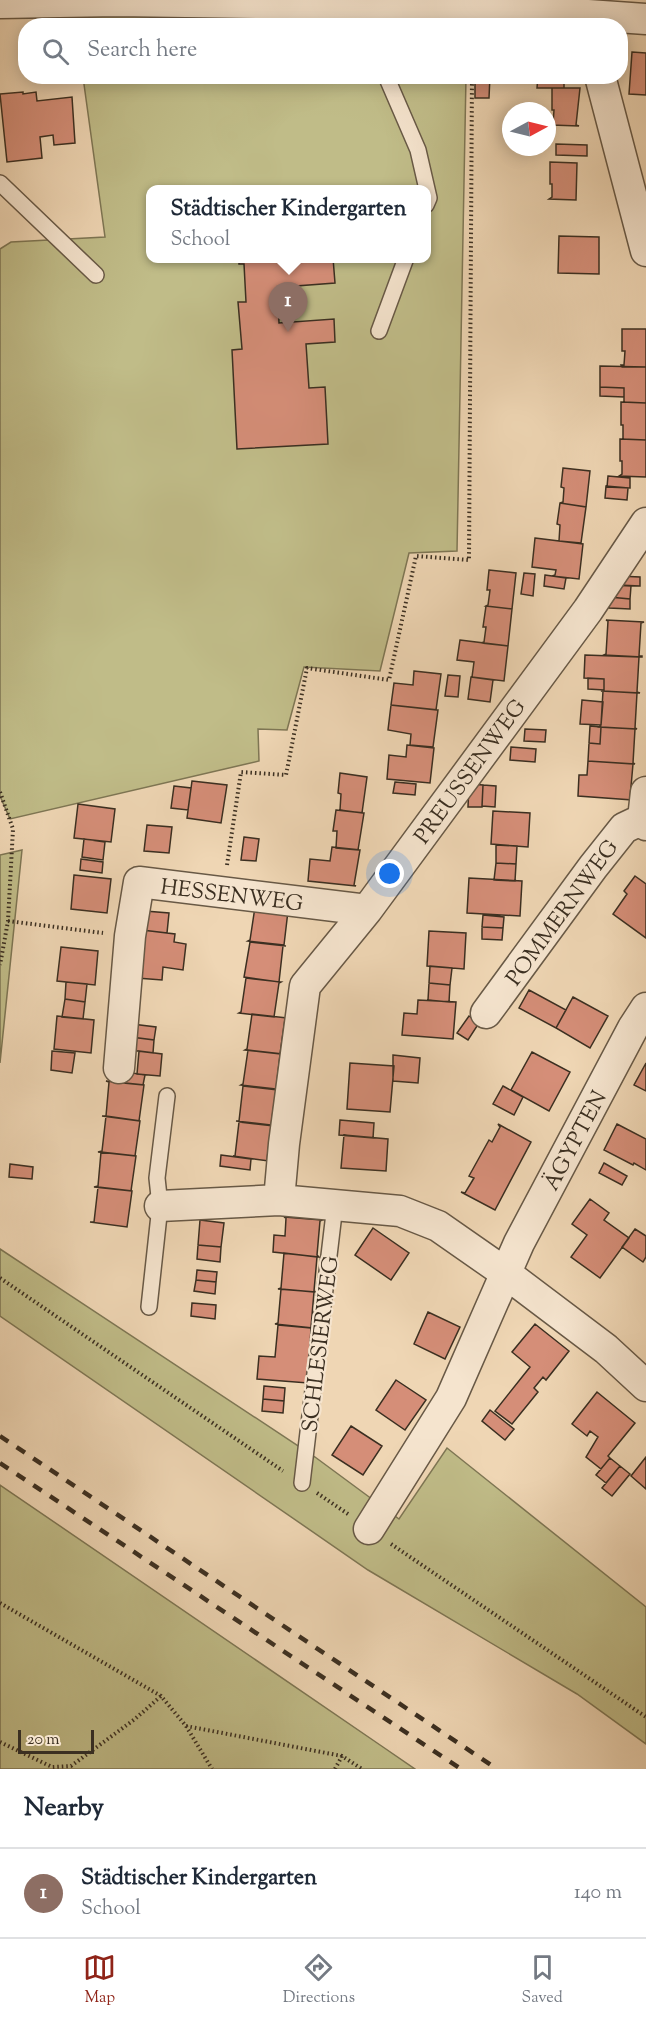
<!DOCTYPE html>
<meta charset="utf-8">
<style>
body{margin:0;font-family:"Sorts Mill Goudy",serif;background:#f2f2f3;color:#1f2937}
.compass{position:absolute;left:502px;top:102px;width:54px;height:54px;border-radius:50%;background:#fff;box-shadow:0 3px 15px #0003;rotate:83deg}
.scale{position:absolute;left:18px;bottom:15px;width:76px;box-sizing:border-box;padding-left:6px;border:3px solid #3b2f21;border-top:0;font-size:16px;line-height:21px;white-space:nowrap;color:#3b2f21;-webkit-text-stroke:4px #f5e4ce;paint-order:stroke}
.you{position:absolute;left:390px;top:874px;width:21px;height:21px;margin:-15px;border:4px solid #fff;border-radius:50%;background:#1a73e8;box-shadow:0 0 0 9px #1a73e833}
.badge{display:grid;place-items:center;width:39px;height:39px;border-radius:50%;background:#8f2418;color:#fff;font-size:20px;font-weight:700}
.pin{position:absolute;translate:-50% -50px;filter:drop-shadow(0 2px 3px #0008)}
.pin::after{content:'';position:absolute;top:32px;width:21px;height:18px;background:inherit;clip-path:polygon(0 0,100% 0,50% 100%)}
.popup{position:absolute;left:146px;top:185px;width:285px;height:78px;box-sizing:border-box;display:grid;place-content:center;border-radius:12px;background:#fff;filter:drop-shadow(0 2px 4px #0005);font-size:20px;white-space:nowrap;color:#747a83}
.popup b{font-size:22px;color:#1f2937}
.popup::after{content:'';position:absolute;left:50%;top:100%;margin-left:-12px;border:12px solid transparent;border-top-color:#fff}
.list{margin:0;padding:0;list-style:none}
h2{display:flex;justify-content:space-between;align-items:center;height:78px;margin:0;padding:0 24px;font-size:26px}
h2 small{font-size:20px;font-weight:400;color:#747a83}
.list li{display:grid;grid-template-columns:39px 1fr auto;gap:18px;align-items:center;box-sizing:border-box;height:90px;padding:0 24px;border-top:2px solid #e0e1e3}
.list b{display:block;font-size:22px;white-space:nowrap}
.list p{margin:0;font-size:20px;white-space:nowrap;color:#747a83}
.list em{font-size:20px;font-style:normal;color:#747a83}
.icon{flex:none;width:33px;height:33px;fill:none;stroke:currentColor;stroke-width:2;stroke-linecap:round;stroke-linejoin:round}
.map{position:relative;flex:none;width:646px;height:1769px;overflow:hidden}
.search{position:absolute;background:#fff;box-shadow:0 3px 15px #0003;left:18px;right:18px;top:18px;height:66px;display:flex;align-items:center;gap:15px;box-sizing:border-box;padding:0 21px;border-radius:24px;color:#747a83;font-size:22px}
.sheet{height:168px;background:#fff}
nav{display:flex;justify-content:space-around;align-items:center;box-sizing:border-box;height:84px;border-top:2px solid #e0e1e3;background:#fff;font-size:16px;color:#747a83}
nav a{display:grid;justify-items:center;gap:3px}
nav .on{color:#8f2418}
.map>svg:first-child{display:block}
.green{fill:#c0bc88;stroke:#7e7654;stroke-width:1.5;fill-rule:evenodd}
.building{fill:#d58e78;stroke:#3b2f21;stroke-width:1.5}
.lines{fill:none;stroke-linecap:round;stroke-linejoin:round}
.service-casing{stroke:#685946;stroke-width:18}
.minor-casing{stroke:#685946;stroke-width:33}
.path{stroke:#3b2f21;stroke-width:4;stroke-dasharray:1.5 3;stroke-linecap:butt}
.service{stroke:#f5e4ce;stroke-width:15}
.minor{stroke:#f5e4ce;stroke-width:30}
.rail{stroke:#3b2f21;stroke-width:4.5;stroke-dasharray:10 10;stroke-linecap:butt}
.labels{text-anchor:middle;stroke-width:4.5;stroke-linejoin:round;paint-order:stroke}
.street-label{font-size:22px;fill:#3b2f21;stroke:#f5e4ce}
</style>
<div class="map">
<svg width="646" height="1769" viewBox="0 0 646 1769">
<rect width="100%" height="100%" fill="#efd6b4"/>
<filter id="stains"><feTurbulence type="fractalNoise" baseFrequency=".00333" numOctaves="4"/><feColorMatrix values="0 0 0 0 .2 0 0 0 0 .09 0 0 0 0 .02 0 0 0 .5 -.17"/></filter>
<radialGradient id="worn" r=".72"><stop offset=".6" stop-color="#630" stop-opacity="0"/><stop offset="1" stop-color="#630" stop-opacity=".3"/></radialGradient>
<path class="green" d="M468,0L467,26H77L74,7Z
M83,77H466L457,551L409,553L380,671L304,667L287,730L258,729L259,761L10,819L0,796V249L11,242L105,237ZM150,190H426V258H150Z
M22,850L0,1063V855Z
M0,1249L315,1457L399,1519L447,1448L646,1607V1744L577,1694L368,1570L0,1316Z
M0,1485L383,1747L415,1769H0Z"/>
<path class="building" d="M632,52L646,53V95L629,94Z
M475,76H490L489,98H475Z
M538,76H564V88H537Z
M552,88H580L576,125L579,126L551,125L553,124L554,110H552Z
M23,92V94L36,92L37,101L72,97L75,143L54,145L53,135L40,137L42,158L7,162L0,94Z
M556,144L587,145V156L556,155Z
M550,162L577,163L576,200L549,199L552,197V184H550Z
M559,236L599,237V274L558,273Z
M239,258H333L335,283L283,287L284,298H278L279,323L334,319L335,342L306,344L309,388L325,387L328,444L237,449L232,350L242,349L238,302H246L244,264H239Z
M622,329H646V367H622L621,365H624L625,351H622Z
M600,366L646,367V403L624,402V388L600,387Z
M600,387L624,388V397L600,396Z
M621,402L646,403V440L623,439V425H621Z
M620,439L646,440V477L619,476L622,474V461H620Z
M563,468L590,471L586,507L560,503L563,502L564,488L561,487Z
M608,476L630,478V488L607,487Z
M606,486L628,488L627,500L605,498Z
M560,503L586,507L581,543L559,541L560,525L557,524Z
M535,538L583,544L579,579L552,576L555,575L556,570L532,567Z
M489,570L516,573L512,609L486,606L488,605L490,590H487Z
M524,573L535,574L533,596L521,594Z
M545,575L566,578L564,589L544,586Z
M618,576L640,577V586L618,585Z
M610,585L631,586L630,599L609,597Z
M609,597L630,599V609L609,608Z
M486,606L512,609L508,646L481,643L484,642L486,627H483Z
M606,620L644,622L641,623L639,656H642V657L604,655L606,654L608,621Z
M460,640L508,646L504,681L472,677L474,662L457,660Z
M585,655L639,657L637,692L640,693L601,691L604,690V679L584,678Z
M414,671L441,674L436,710L391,705L394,683L413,685Z
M448,675L460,676L458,697L445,696Z
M471,677L493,680L490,702L468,699Z
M588,678L604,679V690L588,689Z
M603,691L637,693L635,728L637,729L599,727L601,725Z
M582,700L603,702L601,725L580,724Z
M391,705L438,710L433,747L410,745L411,734L388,730Z
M590,726L601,727L600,744L589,743Z
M601,727L635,729L633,763L635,764L588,761L589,743L600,744Z
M525,729L546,730L545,742L524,741Z
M407,745L434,748L430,783L387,779L389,755L406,757Z
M511,747L536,749L535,762L510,760Z
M588,761L633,764L630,798L633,800L578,796L579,775H587Z
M340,773L367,777L362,813L340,810L341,794L338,793Z
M192,781L227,785L221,823L187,818Z
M395,782L416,784L415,795L393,793Z
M469,784L483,785L482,807H468Z
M483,785L496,786L495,807L482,806Z
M174,786L191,788L188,810L171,808Z
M78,804L115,809L111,842L74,838Z
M336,810L364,813L358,850L336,848L337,831H333Z
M493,811L530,813L528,847L491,844Z
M147,825L172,827L169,853L144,851Z
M244,837L259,839L256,861L241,860Z
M84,839L105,842L103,860L82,857Z
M496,845L517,846L516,864L496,863Z
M332,847L360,850L354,885L356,886L308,881L310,859L330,861Z
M81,859L103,862L102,873L80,870Z
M496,863L516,864L515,881L494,880Z
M74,875L111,879L107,913L71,909Z
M635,876L646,884V938L613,914L627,894L624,891Z
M469,878L522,881L520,916L467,913Z
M255,907L288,911L284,945L248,941L250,940Z
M145,911L169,913L167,933L142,930Z
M483,915L504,917L503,928L482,927Z
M482,927L503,928L502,940L482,939Z
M142,930L175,934L174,942L186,944L183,970L163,967L162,980L137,978Z
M429,931L466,933L464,969L427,966Z
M250,942L286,946H283L279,982L244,977Z
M61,947L98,951L95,985L57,981Z
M430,966L452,968L450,985L429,983Z
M246,978L281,982L279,983L274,1017L239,1013L241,1012Z
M66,982L87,984L85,1002L65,999Z
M429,983L450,985L449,1002L428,1000Z
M529,990L566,1010L556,1028L519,1008Z
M573,997L608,1016L590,1048L556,1028Z
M65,999L85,1002L83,1019L62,1017Z
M418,1000L456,1002L453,1039L402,1035L404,1013L417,1014Z
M252,1014L287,1018L285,1019L280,1054L245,1050L247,1049Z
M57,1016L94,1020L91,1053L54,1049Z
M469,1016L479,1023L468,1040L457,1033Z
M132,1024L156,1027L154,1040L131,1037Z
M131,1037L154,1040L153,1053L130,1050Z
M248,1050L283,1054L280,1055L276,1089L241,1085L243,1084Z
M52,1051L75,1053L72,1073L51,1070Z
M139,1051L162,1054L160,1076L137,1074Z
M532,1052L570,1072L549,1111L511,1090Z
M393,1055L420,1058L418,1083L393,1081Z
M350,1063L394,1066L390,1112L347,1109Z
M646,1063V1091L634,1085Z
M126,1072L145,1075L143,1085L124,1083Z
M106,1081L144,1085L139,1121L102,1116H106L109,1082Z
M243,1086L278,1090H276L271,1125L236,1121H239Z
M503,1086L523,1097L514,1115L493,1104Z
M106,1116L140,1121L135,1156L98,1152L102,1151Z
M340,1120L374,1123L373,1138L339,1135Z
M239,1122L274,1126H271L267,1160L269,1161L233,1156H235Z
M498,1124L531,1142L495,1210L461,1192L465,1193L474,1178L469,1176L489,1140L492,1142L500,1127Z
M617,1124L646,1139V1170L634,1163L633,1165L604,1150Z
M344,1135L388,1139L386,1171L341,1168Z
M101,1152L136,1156L131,1191L94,1187L98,1186Z
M221,1155L251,1159L250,1170L220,1166Z
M604,1163L627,1176L622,1185L599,1173Z
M10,1164L33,1167L32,1179L9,1177Z
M98,1187L132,1191L127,1227L90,1222H94Z
M590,1199L609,1213L604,1220L629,1238L600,1278L571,1257L587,1235L572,1224Z
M284,1217L322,1220L320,1221L317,1255L319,1257L273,1252L274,1235L285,1236L286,1218Z
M200,1220L224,1223L221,1247L198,1245Z
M373,1228L409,1253L391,1280L355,1255Z
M635,1229L646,1236V1257L643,1262L622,1247Z
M198,1245L221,1247L220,1262L197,1259Z
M284,1253L317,1257L314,1291L316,1292L278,1289L281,1288Z
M197,1270L217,1272L216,1282L196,1280Z
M196,1280L216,1282L215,1294L194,1291Z
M281,1289L314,1292L311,1327L313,1328L275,1324L278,1323Z
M192,1303L216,1305L215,1319L191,1316Z
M428,1312L460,1327L445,1359L414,1344Z
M535,1324L569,1351L546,1380L543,1377L534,1388L538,1392L512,1424L495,1411L530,1367L512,1352Z
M278,1325L311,1328L308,1383L257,1379L259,1356L275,1357Z
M396,1380L426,1400L405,1430L376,1410Z
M264,1386L285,1388L284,1401L263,1399Z
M597,1392L635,1423L608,1456L610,1458L601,1469L586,1457L598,1437L590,1431L587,1436L572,1424Z
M263,1399L284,1401L283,1413L262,1411Z
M490,1410L514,1429L505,1440L482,1421Z
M351,1426L382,1446L363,1475L332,1455Z
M646,1457V1489L631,1476Z
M610,1458L620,1466L606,1483L596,1475Z
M620,1466L630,1474L612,1496L602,1488Z"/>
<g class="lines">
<defs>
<path id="service" d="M352,4L363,26
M386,76L418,150L429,198L426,205
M0,183L96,275
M379,331L406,258
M149,1307L160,1206L157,1178L167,1096
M302,1483L335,1205"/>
<path id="minor" d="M0,3L117,1L323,4L415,3L646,19
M600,76L646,251
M646,792L643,819L646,825
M486,1013L593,867L624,828L643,819
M119,1068L130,936L139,882L367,910
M279,1200L284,1144L305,986L367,910L588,610L646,523
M160,1206L279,1200L400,1211L438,1226L504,1272L606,1349L646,1386
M369,1529L451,1398L519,1243L633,1028L646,1008"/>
</defs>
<use href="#service" class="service-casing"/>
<use href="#minor" class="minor-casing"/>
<path class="path" d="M0,792L13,829L8,921L0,965
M227,865L241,772L286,775L307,668L389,680L416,556L469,560L472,76
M8,921L103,933
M0,1278L283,1471
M317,1493L348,1514
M391,1544L646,1717
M0,1603L161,1696L186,1726L212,1769
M186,1726L342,1756L362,1769
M0,1742L52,1767L71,1766L135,1719L161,1696
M335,1769L342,1756"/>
<use href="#service" class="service"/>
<use href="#minor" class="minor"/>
<path class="rail" d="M0,1436L497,1769
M0,1463L461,1769"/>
</g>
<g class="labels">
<g class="street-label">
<text transform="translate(469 771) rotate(-54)" y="8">PREUSSENWEG</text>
<text transform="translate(232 894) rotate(7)" y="8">HESSENWEG</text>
<text transform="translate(561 912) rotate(-54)" y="8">POMMERNWEG</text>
<text transform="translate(574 1140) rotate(-62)" y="8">ÄGYPTEN</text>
<text transform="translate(319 1344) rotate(-83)" y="8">SCHLESIERWEG</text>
</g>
</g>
<rect width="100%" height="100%" filter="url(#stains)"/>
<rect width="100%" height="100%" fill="url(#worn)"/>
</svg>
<svg class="compass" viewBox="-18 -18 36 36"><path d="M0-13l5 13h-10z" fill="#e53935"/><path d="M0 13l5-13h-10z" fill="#747a83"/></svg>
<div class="scale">20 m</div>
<div class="you"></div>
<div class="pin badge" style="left:288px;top:332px;background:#8d6e63">1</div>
<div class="popup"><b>Städtischer Kindergarten</b>School</div>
<div class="search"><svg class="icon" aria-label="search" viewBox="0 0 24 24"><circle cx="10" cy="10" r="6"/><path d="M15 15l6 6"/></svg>Search here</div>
</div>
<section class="sheet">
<h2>Nearby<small></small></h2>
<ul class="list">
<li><span class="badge" style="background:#8d6e63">1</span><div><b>Städtischer Kindergarten</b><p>School</p></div><em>140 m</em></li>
</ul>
</section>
<nav>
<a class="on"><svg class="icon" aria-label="map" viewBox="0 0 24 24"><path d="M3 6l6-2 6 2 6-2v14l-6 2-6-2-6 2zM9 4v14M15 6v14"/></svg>Map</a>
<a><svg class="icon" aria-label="directions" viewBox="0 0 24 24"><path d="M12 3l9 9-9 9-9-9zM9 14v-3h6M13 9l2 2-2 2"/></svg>Directions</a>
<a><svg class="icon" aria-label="saved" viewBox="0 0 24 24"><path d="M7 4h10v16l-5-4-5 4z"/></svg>Saved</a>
</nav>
